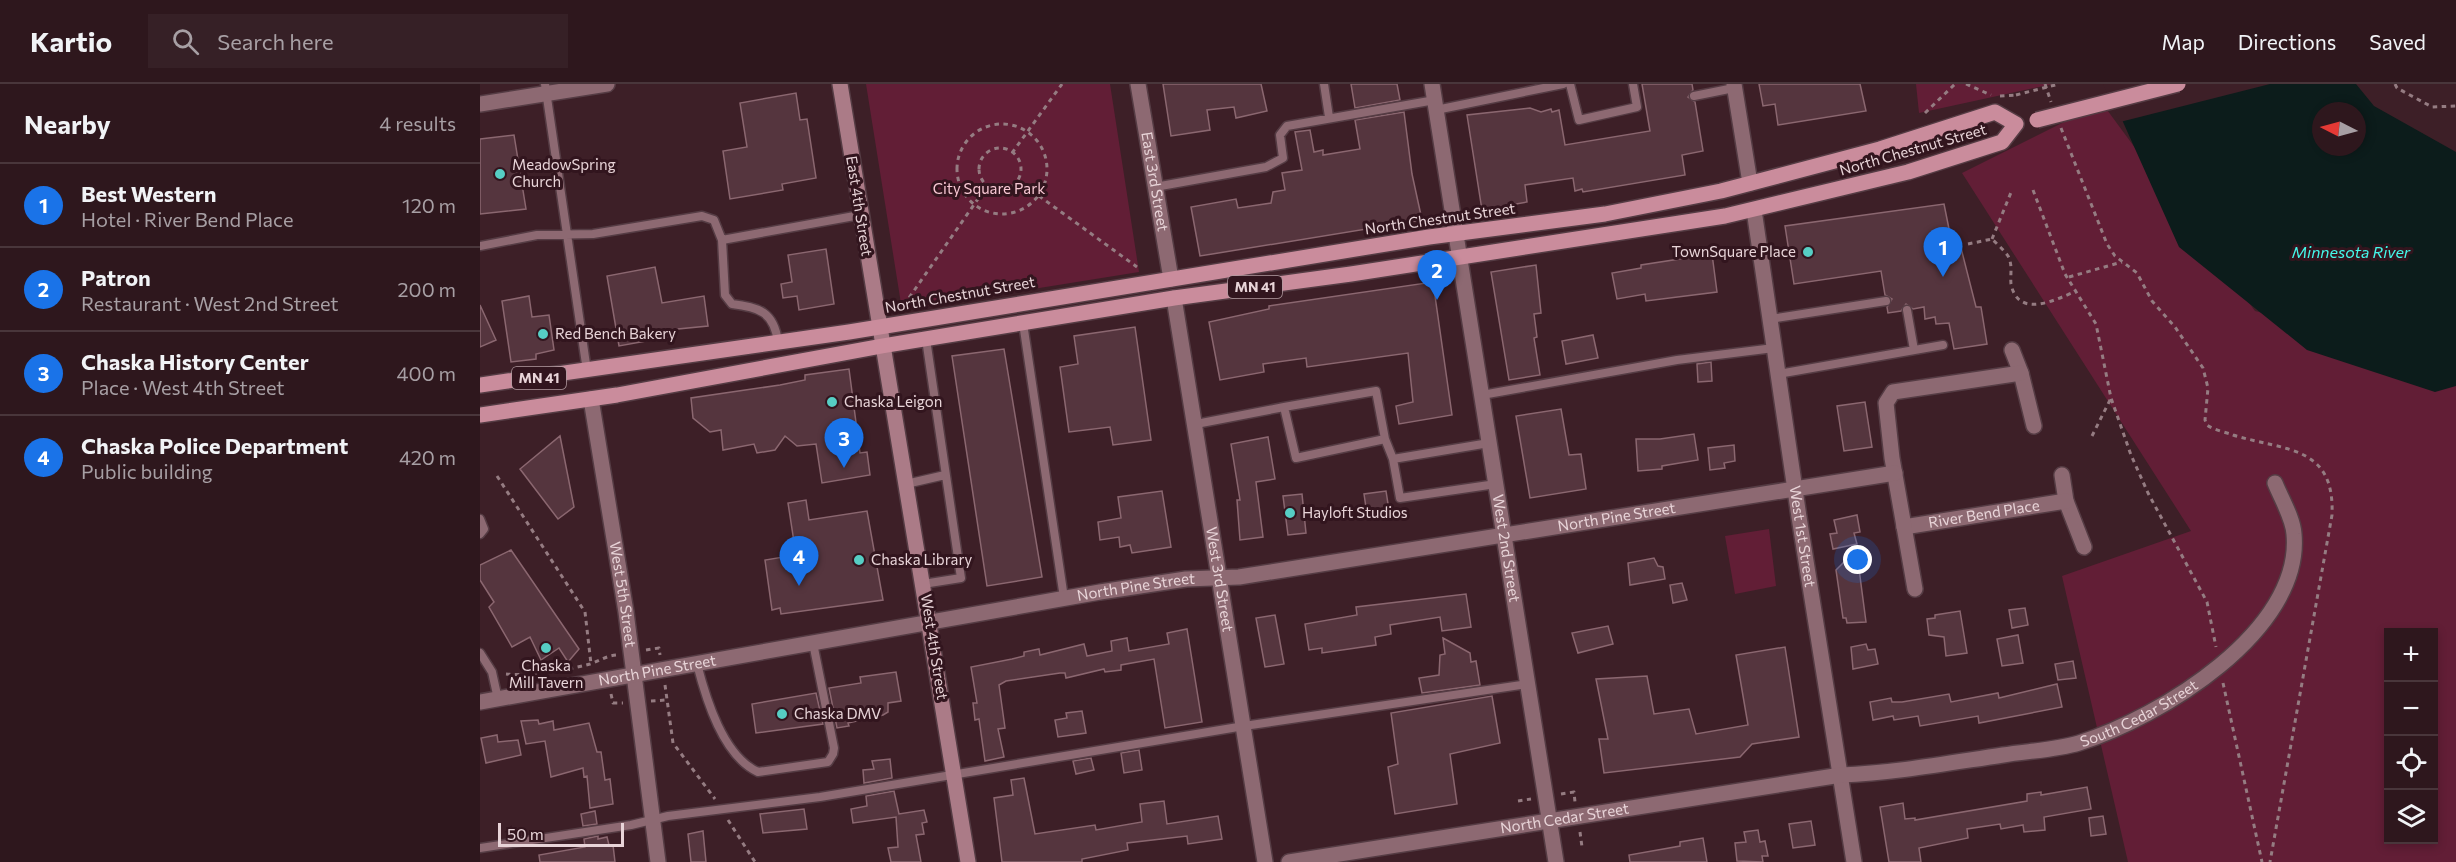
<!DOCTYPE html>
<meta charset="utf-8">
<style>
body{margin:0;font-family:Commissioner,sans-serif;background:#362026;color:#f1f3f6}
.controls{position:absolute;right:18px;bottom:18px;display:grid;overflow:hidden;border-radius:0px;box-shadow:0 3px 9px #0003}
.controls button{width:54px;height:54px;display:grid;place-items:center;padding:0;border:0;border-bottom:2px solid #49363b;background:#2e171d;color:#f1f3f6;font:30px sans-serif}
.compass{position:absolute;left:1832px;top:18px;width:54px;height:54px;border-radius:50%;background:#2e171d;box-shadow:0 3px 9px #0003;rotate:276deg}
.scale{position:absolute;left:18px;bottom:15px;width:126px;box-sizing:border-box;padding-left:6px;border:3px solid #e8d4d8;border-top:0;font-size:16px;line-height:21px;white-space:nowrap;color:#e8d4d8;-webkit-text-stroke:4px #32151e;paint-order:stroke}
.you{position:absolute;left:1378px;top:476px;width:21px;height:21px;margin:-15px;border:4px solid #fff;border-radius:50%;background:#1a73e8;box-shadow:0 0 0 9px #1a73e833}
.badge{display:grid;place-items:center;width:39px;height:39px;border-radius:50%;background:#1a73e8;color:#fff;font-size:20px;font-weight:700}
.pin{position:absolute;translate:-50% -50px;filter:drop-shadow(0 2px 3px #0008)}
.pin::after{content:'';position:absolute;top:32px;width:21px;height:18px;background:inherit;clip-path:polygon(0 0,100% 0,50% 100%)}
.list{margin:0;padding:0;list-style:none}
h2{display:flex;justify-content:space-between;align-items:center;height:78px;margin:0;padding:0 24px;font-size:26px}
h2 small{font-size:20px;font-weight:400;color:#a79fa4}
.list li{display:grid;grid-template-columns:39px 1fr auto;gap:18px;align-items:center;box-sizing:border-box;height:84px;padding:0 24px;border-top:2px solid #49363b}
.list b{display:block;font-size:22px;white-space:nowrap}
.list p{margin:0;font-size:20px;white-space:nowrap;color:#a79fa4}
.list em{font-size:20px;font-style:normal;color:#a79fa4}
.icon{flex:none;width:33px;height:33px;fill:none;stroke:currentColor;stroke-width:2;stroke-linecap:round;stroke-linejoin:round}
.map{position:relative;flex:none;width:1976px;height:778px;overflow:hidden}
header{display:flex;align-items:center;gap:36px;box-sizing:border-box;height:84px;padding:0 30px;background:#2e171d;border-bottom:2px solid #49363b}
header strong{font-size:28px}
nav{display:flex;gap:33px;margin-inline-start:auto;font-size:21px}
.search{width:420px;height:54px;background:#362026;display:flex;align-items:center;gap:15px;box-sizing:border-box;padding:0 21px;border-radius:0px;color:#a79fa4;font-size:22px}
main{display:flex}
aside{flex:1;background:#2e171d}
.map>svg:first-child{display:block}
.green{fill:#621e36;fill-rule:evenodd}
.water{fill:#0c1c1b;fill-rule:evenodd}
.pier{fill:#3d1f27}
.building{fill:#55353e;stroke:#8b6770;stroke-width:1.5}
.lines{fill:none;stroke-linecap:round;stroke-linejoin:round}
.lane-casing{stroke:#553c44;stroke-width:11}
.street-casing{stroke:#553c44;stroke-width:18}
.secondary-casing{stroke:#553c44;stroke-width:18}
.primary-casing{stroke:#553c44;stroke-width:18}
.path{stroke:#957c82;stroke-width:3;stroke-dasharray:4.5 4.5;stroke-linecap:butt}
.lane{stroke:#8d6972;stroke-width:8}
.street{stroke:#8d6972;stroke-width:15}
.secondary{stroke:#ab7b87;stroke-width:15}
.primary{stroke:#ca8c9c;stroke-width:15}
.primary-bridge-casing{stroke:#553c44;stroke-width:18;stroke-linecap:butt}
.path-bridge{stroke:#957c82;stroke-width:3;stroke-dasharray:4.5 4.5;stroke-linecap:butt}
.primary-bridge{stroke:#ca8c9c;stroke-width:15}
.poi-dot{fill:#56cec4;stroke:#32151e;stroke-width:2}
.labels{text-anchor:middle;stroke-width:6;stroke-linejoin:round;paint-order:stroke}
.shield{fill:#32151e;stroke:#b19ba0;stroke-width:1.5}
.shield-label{font-size:14px;font-weight:bold;fill:#e8d4d8}
.street-label{font-size:15px;fill:#e8d4d8;stroke:#32151e}
.poi-label{font-size:15px;fill:#e8d4d8;stroke:#32151e;text-anchor:start}
.park-label{font-size:15px;fill:#f7c7d3;stroke:#32151e}
.water-label{font-size:16px;font-style:italic;fill:#44f9eb;stroke:#32151e}
</style>
<header>
<strong>Kartio</strong>
<div class="search"><svg class="icon" aria-label="search" viewBox="0 0 24 24"><circle cx="10" cy="10" r="6"/><path d="M15 15l6 6"/></svg>Search here</div>
<nav><a>Map</a><a>Directions</a><a>Saved</a></nav>
</header>
<main>
<aside>
<h2>Nearby<small>4 results</small></h2>
<ul class="list">
<li><span class="badge">1</span><div><b>Best Western</b><p>Hotel · River Bend Place</p></div><em>120 m</em></li>
<li><span class="badge">2</span><div><b>Patron</b><p>Restaurant · West 2nd Street</p></div><em>200 m</em></li>
<li><span class="badge">3</span><div><b>Chaska History Center</b><p>Place · West 4th Street</p></div><em>400 m</em></li>
<li><span class="badge">4</span><div><b>Chaska Police Department</b><p>Public building</p></div><em>420 m</em></li>
</ul>
</aside>
<div class="map">
<svg width="1976" height="778" viewBox="0 0 1976 778">
<rect width="100%" height="100%" fill="#3d1f27"/>
<path class="green" d="M386,0H630L659,188L422,226Z
M1436,0H1573L1439,29Z
M1622,19L1775,227L1976,278V778H1648L1582,492L1711,447L1482,89ZM1908,548H1954V756H1908Z
M1289,445L1296,502L1255,510L1245,452Z"/>
<path class="water" d="M1626,0H1876L1894,22L1976,68V302L1955,308L1827,266L1699,163ZM1841,27H1877V63H1841Z"/>
<path class="pier" d="M1623,0H1790L1640,38Z"/>
<path class="building" d="M683,0H781L787,27L756,34L754,23L727,26L730,46L691,52Z
M871,0H917L920,16L875,24Z
M1162,0H1212L1213,6L1208,13L1215,18L1223,67L1202,71L1205,91L1103,108L1102,105L1095,107L1093,94L1045,101L1047,118L1002,126L987,31L1050,24L1061,28L1071,25L1072,28L1079,26L1085,61L1170,47Z
M1279,0H1380L1386,27L1298,41L1295,20L1283,22Z
M316,9L320,36L327,35L336,94L302,100L303,106L250,115L243,67L267,63L260,19Z
M924,28L932,90L942,136L720,172L711,123L756,115L758,124L791,119L793,108L805,106L802,89L822,86L815,48L830,46L834,68L843,66V71L880,65L875,36Z
M34,51L46,125L0,130V55Z
M1464,120L1473,165L1481,164L1496,223H1501L1507,260L1474,265L1469,239L1456,240L1455,233L1445,235L1444,223L1433,225L1426,220L1421,227L1408,229L1407,223L1412,215L1405,211L1401,187L1314,200L1305,142Z
M346,165L354,220L319,226L317,212L303,214L301,200L312,198L308,171Z
M1232,170L1237,208L1166,217L1165,210L1137,215L1132,189L1161,184V181Z
M1056,181L1061,229L1054,230L1057,253L1054,254L1060,291L1029,296L1011,188Z
M175,183L182,219L224,212L228,242L188,246L189,253L139,262L127,192Z
M953,198L972,331L919,340L916,322L933,318L928,269L827,283L826,274L783,280L784,288L740,296L729,238L789,225V222Z
M49,212L52,233L69,231L74,266L56,270V275L31,278L22,217Z
M0,221L16,256L0,263Z
M655,243L671,356L633,361L630,343L589,348L580,283L598,280L594,252Z
M1113,251L1118,274L1086,280L1082,257Z
M524,265L562,493L507,502L472,272Z
M1231,278L1232,297L1218,298L1217,280Z
M369,285L380,369L387,368L390,391L342,399L336,360L317,362L305,352L295,366L277,369L274,360L243,366L241,346L230,348L213,334L211,314L300,301L325,296V291Z
M1385,318L1392,363L1364,367L1357,322Z
M1081,325L1089,371L1101,370L1106,405L1050,414L1036,332Z
M1214,350L1218,376L1182,382V385L1158,387L1156,355H1180Z
M80,352L94,423L78,435L40,385Z
M788,353L795,395L776,398L783,453L760,456L757,416H760L751,360Z
M1254,361L1255,377L1244,379L1245,384L1230,386L1228,364Z
M682,407L691,463L652,469L650,461L640,463L639,453L620,456L618,438L641,434L638,413Z
M906,407L909,426L887,430L884,410Z
M822,410L826,449L808,451L803,412Z
M326,416L329,436L387,427L403,516L301,530L300,524L292,526L285,476L316,471L308,419Z
M1377,431L1380,448L1374,449L1377,460L1353,465L1350,450L1357,449L1354,436Z
M31,466L99,565L88,578L79,564L61,576L50,553L32,563L9,523L14,518L0,496V481Z
M1372,470L1374,486L1379,485L1386,538L1367,539L1366,534H1363L1356,486Z
M1174,474L1178,482L1183,483L1185,495L1150,501L1148,479Z
M1202,499L1207,516L1193,519L1190,501Z
M986,510L991,543L962,547L960,533L910,541L911,550L895,553L896,561L842,569V564L829,566L825,540L877,531L876,523Z
M1545,524L1548,541L1532,544L1529,526Z
M1480,527L1487,569L1466,572L1464,553L1449,551L1447,535L1455,534V531Z
M795,531L804,580L785,583L776,534Z
M1128,542L1133,560L1098,569L1092,549Z
M707,545L722,638L685,644L674,575L641,581V586L625,588L624,585L586,594L585,589H580L526,597L519,601L525,644L518,645L524,673L505,677L499,635L495,636L493,619H497L491,583L532,575L544,572V568L559,565L560,571L604,560L607,572L632,567L631,557L647,554L649,567L689,560L687,549Z
M1538,551L1543,579L1522,582L1517,555Z
M963,554L990,569L991,578L996,577L1000,601L942,609L939,594L959,591L960,571L965,570Z
M1386,560L1388,566L1395,565L1398,580L1373,585L1371,563Z
M1305,563L1319,653L1272,660L1260,673L1124,689L1119,655H1128L1116,595L1167,592L1174,630L1209,625L1216,650L1268,641L1256,571Z
M1593,577L1596,594L1578,596L1575,580Z
M416,588L421,617L408,619V628L403,631L368,639L369,642L357,644L349,604L381,599L380,593Z
M1577,600L1582,623L1499,639L1498,632L1440,642L1438,632L1414,636L1413,632L1393,636L1390,618L1411,614L1412,618H1422L1469,610L1471,618L1518,609L1519,614Z
M336,609L343,640L276,649L272,620Z
M1012,612L1020,659L970,670L977,720L915,730L908,683L918,680L911,629Z
M602,627L606,649L578,653L575,636L587,634L586,629Z
M58,636L59,640L73,637L74,646L109,639L117,668H121L125,696L130,695L133,720L110,724L107,692L104,693L103,684L71,693L65,657L46,660L41,637Z
M17,651L18,658L38,656L41,671L6,679L1,654Z
M659,666L662,686L644,689L641,669Z
M611,674L614,686L596,690L593,677Z
M410,675L412,694L384,699L383,686L394,685L392,677Z
M544,694L555,750L615,741L616,746L662,738L660,720L684,717L687,740L738,732L742,755L708,760L707,752L647,759L648,766L602,775V778H522L514,714L533,711L531,696Z
M1607,703L1611,725L1564,733L1565,746L1544,748L1543,741L1521,745L1520,740L1487,745L1488,754L1439,764L1441,778H1409L1400,723L1423,719L1425,735L1435,734V736L1547,717V710L1561,708V711Z
M414,707L419,730L444,726L447,738L442,739L444,750L436,751L441,778H411L408,764L418,763L416,733L373,739L371,725L387,722L386,712Z
M324,725L327,745L283,749L280,730Z
M115,727L117,740L103,742L101,730Z
M1623,732L1626,750L1611,752L1609,734Z
M1331,737L1335,761L1313,764L1309,740Z
M1278,746L1280,758L1285,757L1288,772H1282L1283,778L1257,777L1255,759L1266,758L1264,748Z
M223,747L226,778H211L208,750Z
M118,752V755L127,753L129,761H133L135,778H60L59,771L105,763L104,755Z
M1223,754L1227,778H1150L1149,771L1200,762V758Z"/>
<g class="lines">
<defs>
<path id="lane" d="M65,0L107,287
M844,0L849,33
M1090,0L1099,36L1157,23L1153,0
M1214,12L1254,4
M956,26L1083,0
M675,103L786,83L803,74L800,51L807,42L955,16
M0,162L57,151L113,150L222,132L234,136L242,156
M1427,226L1434,266
M1290,235L1406,217
M543,239L584,514
M298,258C294,228 279,223 252,220L245,211L242,156L380,131
M1298,290L1463,261
M896,307L905,355L816,374L804,323Z
M1002,311L1197,276L1294,264
M716,340L804,323
M905,355L913,375
M1009,359L913,375L920,414L1016,400
M426,400L465,391
M0,435L4,445L0,450
M443,500L481,494L446,255
M0,569L12,588L18,615
M217,580C226,615 243,672 278,688L348,678L353,670L354,664L333,559
M0,764L151,741L188,732L340,713L764,642L1048,600"/>
<g id="street">
<path id="s1" d="M658,0L691,195"/>
<path id="s2" d="M952,0L1076,778"/>
<path d="M1254,0L1270,99"/>
<path d="M0,20L127,0"/>
<path id="s3" d="M1274,126L1319,433L1374,778"/>
<path id="s4" d="M694,214L785,778"/>
<path d="M1532,266L1541,289L1554,342"/>
<path id="s5" d="M111,315L146,528L178,778"/>
<path d="M1582,391L1586,417L1604,463"/>
<path id="s6" d="M1424,443L1586,417"/>
<path d="M1435,505L1412,374L1406,319L1413,308L1541,289"/>
<path id="s7" d="M0,618L620,508L706,495L759,493L1415,389"/>
<path id="s8" d="M809,778L1361,691C1415,689 1469,679 1523,671C1548,667 1576,666 1599,659C1679,634 1823,547 1814,450C1813,434 1801,414 1795,399"/>
</g>
<path id="secondary" d="M360,0L488,778"/>
<path id="primary" d="M0,301L369,248L949,153L1125,130L1241,107L1400,65L1515,28L1536,40
M0,331L137,311L402,262L694,214L871,190L1245,132L1428,88L1522,58L1536,40"/>
</defs>
<use href="#lane" class="lane-casing"/>
<use href="#street" class="street-casing"/>
<use href="#secondary" class="secondary-casing"/>
<use href="#primary" class="primary-casing"/>
<path class="path" d="M1486,0L1511,11
M1565,0L1571,18
M1915,0L1917,4L1952,23L1976,22
M1520,12L1536,11
M1445,29L1475,0
M477 85a45 45 0 1 1 90 0a45 45 0 1 1-90 0Z
M1581,44L1627,160L1635,172L1657,189L1672,217L1695,243L1723,284L1728,304L1725,336L1727,341C1734,346 1745,348 1753,351C1805,367 1855,361 1852,431L1790,778
M499 85a21 21 0 1 1 42 0a21 21 0 1 1-42 0Z
M532,69L582,0
M537,96L657,183
M1553,106L1585,190L1616,240L1631,314L1651,371L1668,409L1727,518L1736,563
M1512,155L1532,106
M1488,160L1512,155C1517,160 1524,166 1528,172C1533,181 1530,191 1531,200C1538,235 1575,216 1594,208
M1589,193L1642,178
M424,221L507,102
M1612,352L1631,314
M17,392L105,528L111,580
M166,566L179,564L180,571
M26,590C52,592 84,587 110,580C119,577 126,572 136,571
M1743,599L1782,778
M185,601L193,659L235,715
M131,610L133,619H143
M171,617L186,616
M1081,710L1094,708L1095,718
M1038,717L1051,715
M248,736L275,778
M1100,748L1102,763"/>
<use href="#lane" class="lane"/>
<use href="#street" class="street"/>
<use href="#secondary" class="secondary"/>
<use href="#primary" class="primary"/>
<defs>
<path id="primary-bridge" d="M1557,36L1698,0"/>
</defs>
<use href="#primary-bridge" class="primary-bridge-casing"/>
<path class="path-bridge" d="M1536,11L1579,0"/>
<use href="#primary-bridge" class="primary-bridge"/>
</g>
<g class="poi-dot">
<circle cx="20" cy="90" r="6"/>
<circle cx="1328" cy="168" r="6"/>
<circle cx="63" cy="250" r="6"/>
<circle cx="352" cy="318" r="6"/>
<circle cx="810" cy="429" r="6"/>
<circle cx="379" cy="476" r="6"/>
<circle cx="66" cy="564" r="6"/>
<circle cx="302" cy="630" r="6"/>
</g>
<g class="labels">
<g class="shield">
<rect x="748" y="192" width="54" height="22" rx="4.5"/>
<rect x="32" y="283" width="54" height="22" rx="4.5"/>
</g>
<g class="shield-label">
<text x="775" y="208">MN 41</text>
<text x="59" y="299">MN 41</text>
</g>
<g class="street-label">
<text transform="translate(1433 66) rotate(-16)" y="5">North Chestnut Street</text>
<text dy="5" stroke="none"><textPath href="#s1" startOffset="99">East 3rd Street</textPath></text>
<text transform="translate(379 122) rotate(81)" y="5">East 4th Street</text>
<text transform="translate(960 135) rotate(-8)" y="5">North Chestnut Street</text>
<text transform="translate(480 211) rotate(-10)" y="5">North Chestnut Street</text>
<text dy="5" stroke="none"><textPath href="#s6" startOffset="81">River Bend Place</textPath></text>
<text dy="5" stroke="none"><textPath href="#s7" startOffset="1152">North Pine Street</textPath></text>
<text dy="5" stroke="none"><textPath href="#s3" startOffset="330">West 1st Street</textPath></text>
<text dy="5" stroke="none"><textPath href="#s2" startOffset="470">West 2nd Street</textPath></text>
<text dy="5" stroke="none"><textPath href="#s4" startOffset="285">West 3rd Street</textPath></text>
<text dy="5" stroke="none"><textPath href="#s7" startOffset="666">North Pine Street</textPath></text>
<text dy="5" stroke="none"><textPath href="#s5" startOffset="198">West 5th Street</textPath></text>
<text transform="translate(454 563) rotate(81)" y="5">West 4th Street</text>
<text dy="5" stroke="none"><textPath href="#s7" startOffset="180">North Pine Street</textPath></text>
<text dy="5" stroke="none"><textPath href="#s8" startOffset="866">South Cedar Street</textPath></text>
<text dy="5" stroke="none"><textPath href="#s8" startOffset="279">North Cedar Street</textPath></text>
</g>
<g class="poi-label">
<text x="32" y="86">MeadowSpring<tspan x="32" dy="17">Church</tspan></text>
<text x="1316" y="173" text-anchor="end">TownSquare Place</text>
<text x="75" y="255">Red Bench Bakery</text>
<text x="364" y="323">Chaska Leigon</text>
<text x="822" y="434">Hayloft Studios</text>
<text x="391" y="481">Chaska Library</text>
<text x="66" y="587" text-anchor="middle">Chaska<tspan x="66" dy="17">Mill Tavern</tspan></text>
<text x="314" y="635">Chaska DMV</text>
</g>
<g class="park-label">
<text x="509" y="110">City Square Park</text>
</g>
<g class="water-label">
<text x="1871" y="174">Minnesota River</text>
</g>
</g>
</svg>
<div class="controls">
<button>+</button>
<button>−</button>
<button><svg class="icon" aria-label="locate" viewBox="0 0 24 24"><circle cx="12" cy="12" r="6"/><path d="M12 2v4M12 18v4M2 12h4M18 12h4"/></svg></button>
<button><svg class="icon" aria-label="layers" viewBox="0 0 24 24"><path d="M12 4l9 5-9 5-9-5zM3 14l9 5 9-5"/></svg></button>
</div>
<svg class="compass" viewBox="-18 -18 36 36"><path d="M0-13l5 13h-10z" fill="#e53935"/><path d="M0 13l5-13h-10z" fill="#a79fa4"/></svg>
<div class="scale">50 m</div>
<div class="you"></div>
<div class="pin badge" style="left:1463px;top:193px">1</div>
<div class="pin badge" style="left:957px;top:216px">2</div>
<div class="pin badge" style="left:364px;top:384px">3</div>
<div class="pin badge" style="left:319px;top:502px">4</div>
</div>
</main>
